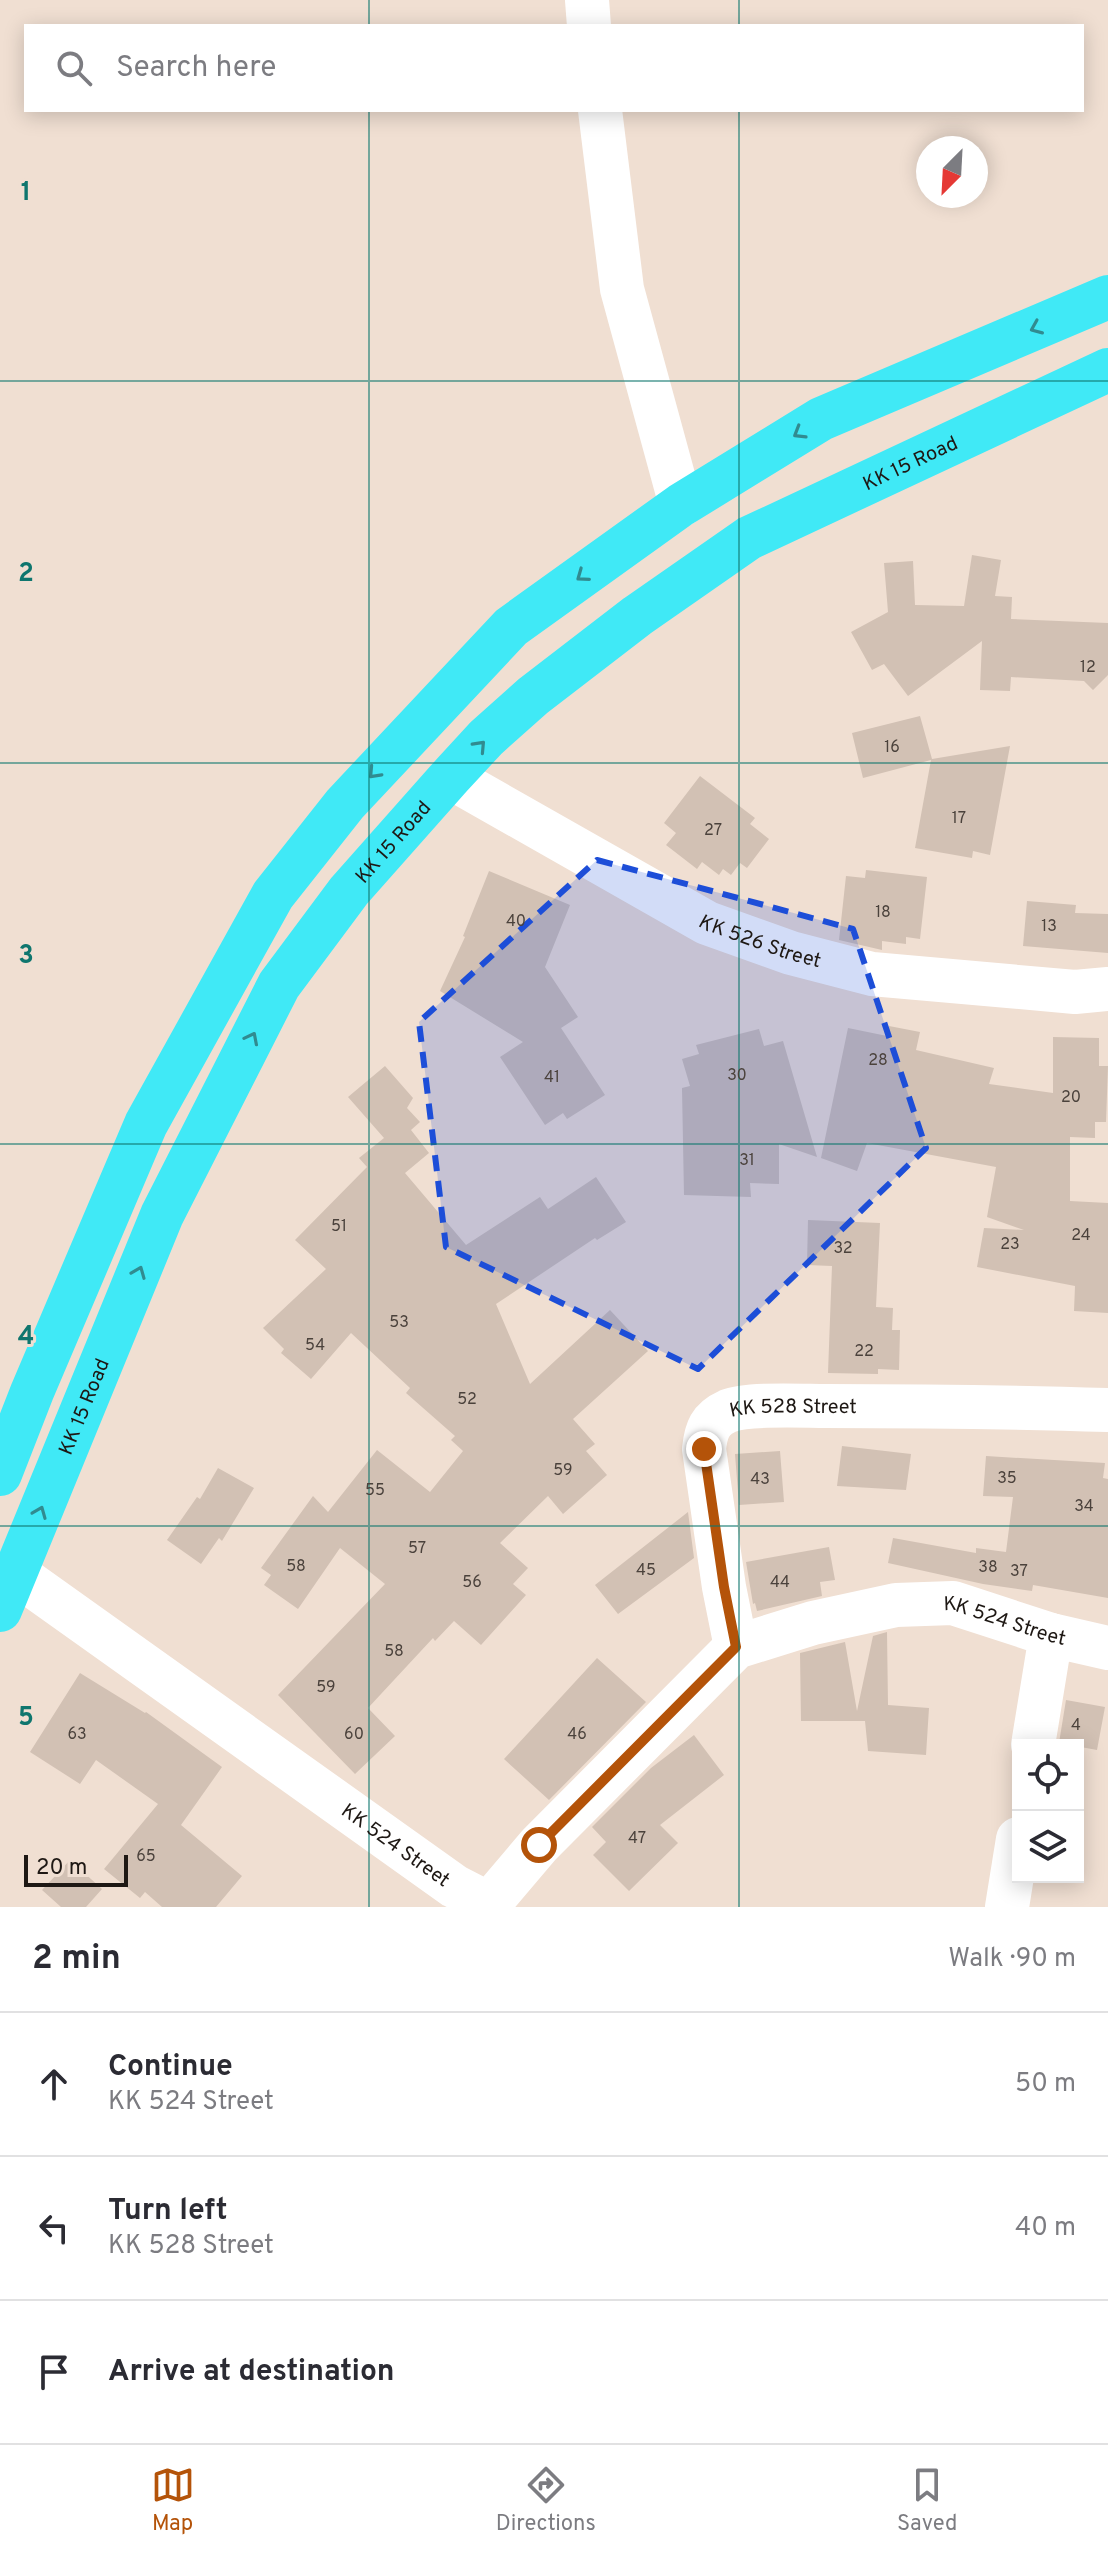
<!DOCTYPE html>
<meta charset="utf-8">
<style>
body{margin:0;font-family:Overpass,sans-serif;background:#f7f7f7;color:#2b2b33}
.controls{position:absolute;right:24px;bottom:24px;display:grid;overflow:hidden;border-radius:0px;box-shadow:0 4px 20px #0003}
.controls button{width:72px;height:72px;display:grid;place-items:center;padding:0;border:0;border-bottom:2px solid #e1e1e2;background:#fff;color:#2b2b33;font:40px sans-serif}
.compass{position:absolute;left:916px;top:136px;width:72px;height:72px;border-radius:50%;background:#fff;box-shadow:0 4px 20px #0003;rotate:204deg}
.scale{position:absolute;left:24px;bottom:20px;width:104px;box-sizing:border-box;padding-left:8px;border:4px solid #1e1814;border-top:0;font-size:22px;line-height:28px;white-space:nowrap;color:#1e1814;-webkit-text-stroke:6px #f0dfd2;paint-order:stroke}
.stop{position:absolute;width:24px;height:24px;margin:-18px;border:6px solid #b45309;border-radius:50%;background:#fff}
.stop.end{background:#b45309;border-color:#fff;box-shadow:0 2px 8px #0008}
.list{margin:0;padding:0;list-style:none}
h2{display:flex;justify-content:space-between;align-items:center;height:104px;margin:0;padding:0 32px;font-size:34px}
h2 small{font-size:26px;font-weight:400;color:#7c7c81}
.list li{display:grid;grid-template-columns:52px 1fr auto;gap:24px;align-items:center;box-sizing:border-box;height:144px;padding:0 32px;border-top:2px solid #e1e1e2}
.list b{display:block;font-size:30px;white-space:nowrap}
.list p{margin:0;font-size:26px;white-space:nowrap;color:#7c7c81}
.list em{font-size:26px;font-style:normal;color:#7c7c81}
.icon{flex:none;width:44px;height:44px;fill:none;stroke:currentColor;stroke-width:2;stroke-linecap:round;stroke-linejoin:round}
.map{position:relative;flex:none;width:1108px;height:1907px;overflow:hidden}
.search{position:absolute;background:#fff;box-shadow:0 4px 20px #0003;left:24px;right:24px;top:24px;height:88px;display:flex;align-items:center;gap:20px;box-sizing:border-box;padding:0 28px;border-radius:0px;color:#7c7c81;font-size:30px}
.sheet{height:536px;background:#fff}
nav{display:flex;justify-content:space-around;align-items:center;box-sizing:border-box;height:112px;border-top:2px solid #e1e1e2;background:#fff;font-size:22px;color:#7c7c81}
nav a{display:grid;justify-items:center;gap:4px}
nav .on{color:#b45309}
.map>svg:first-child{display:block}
.building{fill:#d2c1b4}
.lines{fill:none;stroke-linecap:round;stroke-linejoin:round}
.minor{stroke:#fff;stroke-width:44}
.highway{stroke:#40e9f6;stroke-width:44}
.oneway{stroke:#318b90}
.route{stroke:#b45309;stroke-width:10}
.marked{fill:#1d4ed8;fill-opacity:0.2;stroke:#1d4ed8;stroke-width:6;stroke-dasharray:16 10;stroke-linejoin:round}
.grid{fill:none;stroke:#0f766e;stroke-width:2;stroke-opacity:0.55}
.labels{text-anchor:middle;stroke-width:6;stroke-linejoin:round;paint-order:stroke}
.number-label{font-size:16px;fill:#4b423c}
.street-label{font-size:20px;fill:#1e1814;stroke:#f0dfd2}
.grid-label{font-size:26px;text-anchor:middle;font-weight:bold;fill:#0f766e;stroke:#f0dfd2;stroke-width:6;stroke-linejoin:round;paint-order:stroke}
</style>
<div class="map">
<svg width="1108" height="1907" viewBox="0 0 1108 1907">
<rect width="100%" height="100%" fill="#f0dfd2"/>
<path class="building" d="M972,555L1001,560L995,596L1012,597L1011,619L1108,623V675L1093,690L1084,681L1011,677L1010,691L980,690L982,641L908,696L884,664L872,670L851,632L888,612L884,563L913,561L915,605L964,606Z
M920,716L932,759L1010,746L990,855L973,851L972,858L915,848L931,760L863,778L852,733Z
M700,776L755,818L750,824L769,839L747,868L740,863L731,875L723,869L719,875L702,862L697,869L666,845L676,833L664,823Z
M866,870L927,877L920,939L906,937V944L882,941V950L839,940L846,876L865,878Z
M489,871L570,905L545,967L578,1017L561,1028L605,1095L567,1119L563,1113L545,1125L500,1057L523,1042L440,991L465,937L463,936Z
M1027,901L1076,905L1075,913L1108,914V953L1023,946Z
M889,1026L920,1032L916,1050L994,1068L989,1084L1053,1093V1037L1099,1038V1066H1108L1106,1122H1095V1138L1070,1137V1201L1108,1203V1313L1074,1311L1075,1286L977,1267L984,1228L1024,1230L987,1217L996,1167L867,1143L857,1171L821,1158L848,1028L887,1036Z
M759,1029L764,1046L783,1041L817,1157L779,1144V1184L750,1183L751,1197L684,1195L682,1088L690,1086L682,1059L699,1054L696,1045Z
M385,1066L413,1098L407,1108L420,1122L411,1130L429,1153L405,1173L466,1245L540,1197L548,1209L596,1177L626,1222L597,1240L595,1238L496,1304L530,1384L610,1310L648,1351L573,1419L595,1444L586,1451L607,1475L563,1514L548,1496L500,1543L528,1568L513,1584L526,1595L481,1645L454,1621L435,1641L433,1638L368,1708L395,1736L355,1774L278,1695L385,1584L340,1548L298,1609L264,1585L271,1575L261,1568L313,1496L328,1512L377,1450L430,1492L463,1451L451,1440L455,1436L406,1393L410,1388L351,1333L311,1379L281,1353L284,1349L263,1328L326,1269L295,1240L367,1167L359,1158L384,1138L348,1097Z
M808,1220L880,1223L876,1307L893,1308L892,1330H900L899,1370L878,1369V1374L828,1373L832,1266L807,1265Z
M842,1446L911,1454L906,1490L837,1486Z
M780,1451L784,1502L739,1505L735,1454Z
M986,1456L1105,1463L1103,1478L1108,1479V1598L1033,1585L1032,1591L983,1584L888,1563L893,1538L976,1553V1548L1006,1552L1013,1497L983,1496Z
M218,1468L254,1488L222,1541L219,1538L201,1564L167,1540L197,1497L200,1499Z
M688,1512L694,1558L618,1614L595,1585Z
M829,1547L835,1580L820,1582L822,1596L757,1611L755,1603L753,1604L746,1562Z
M887,1632L888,1705L929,1708L926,1755L868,1751L865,1721H801L800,1653L845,1642L857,1711L873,1636Z
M597,1658L646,1702L549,1800L504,1759Z
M80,1673L145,1713L146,1712L222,1767L181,1825L242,1876L216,1907H162L145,1892L140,1898L104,1869L158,1804L96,1760L80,1784L30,1752Z
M1066,1700L1105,1707L1097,1750L1059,1743Z
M694,1735L724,1775L660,1825L678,1843L629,1891L593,1855L606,1842L592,1827L651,1768Z
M70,1860L102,1889L86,1907H61L42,1890Z"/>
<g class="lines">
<g class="minor">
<path d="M587,0L589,26"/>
<path d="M600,110L622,289L681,505"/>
<path id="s1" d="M450,777L707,923L791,953L872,974L1075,992L1108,989"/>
<path id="s2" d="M15,1573L454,1886L489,1904L539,1845L736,1647L813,1623L896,1605L953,1603L1051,1635L1108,1648"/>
<path id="s3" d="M736,1647L724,1587L704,1449C706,1430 710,1419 728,1411C748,1403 803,1406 826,1406C920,1406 1014,1407 1108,1410"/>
<path d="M1033,1745L1051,1635"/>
<path d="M1007,1907L1018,1839"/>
</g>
<g class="highway">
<path d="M0,1474L32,1392L146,1124L273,895L345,804L511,627L681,505L821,419L1108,297"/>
<path id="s4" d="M0,1610L162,1215L279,985L349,891L450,777L486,738L533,696L637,616L749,538L1108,370"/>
</g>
</g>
<defs><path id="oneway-chevron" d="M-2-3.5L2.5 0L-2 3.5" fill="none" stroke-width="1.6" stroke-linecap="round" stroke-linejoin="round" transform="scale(2)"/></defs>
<g class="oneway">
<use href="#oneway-chevron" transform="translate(1036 328) rotate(157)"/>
<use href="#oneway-chevron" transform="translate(799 433) rotate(149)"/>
<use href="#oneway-chevron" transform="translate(582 576) rotate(144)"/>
<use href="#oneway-chevron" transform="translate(480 746) rotate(-47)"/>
<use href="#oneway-chevron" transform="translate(374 773) rotate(133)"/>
<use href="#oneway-chevron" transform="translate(252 1038) rotate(-63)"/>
<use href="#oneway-chevron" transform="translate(139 1272) rotate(-68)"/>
<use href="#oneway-chevron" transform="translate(40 1512) rotate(-68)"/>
</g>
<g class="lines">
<path class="route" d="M539,1845L736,1647L724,1587L704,1449"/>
</g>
<path class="marked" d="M597,860L853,929L926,1148L698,1369L446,1247L419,1022Z"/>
<path class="grid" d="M369,0V26M739,0V26M369,110V1907M739,110V1907M0,381H1108M0,763H1108M0,1144H1108M0,1526H1108"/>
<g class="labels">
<g class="number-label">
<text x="1088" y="672">12</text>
<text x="892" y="752">16</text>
<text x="959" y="823">17</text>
<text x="713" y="835">27</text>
<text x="883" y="917">18</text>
<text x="516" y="926">40</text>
<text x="1049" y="931">13</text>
<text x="878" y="1065">28</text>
<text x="737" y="1080">30</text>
<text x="552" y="1082">41</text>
<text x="1071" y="1102">20</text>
<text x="747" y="1165">31</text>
<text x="339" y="1231">51</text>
<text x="1081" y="1240">24</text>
<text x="1010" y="1249">23</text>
<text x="843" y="1253">32</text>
<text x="399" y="1327">53</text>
<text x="315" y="1350">54</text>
<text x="864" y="1356">22</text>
<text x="467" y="1404">52</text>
<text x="563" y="1475">59</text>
<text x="1007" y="1483">35</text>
<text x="760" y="1484">43</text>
<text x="375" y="1495">55</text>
<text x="1084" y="1511">34</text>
<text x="417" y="1553">57</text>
<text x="296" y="1571">58</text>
<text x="988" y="1572">38</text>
<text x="646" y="1575">45</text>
<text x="1019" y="1576">37</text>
<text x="472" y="1587">56</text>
<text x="780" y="1587">44</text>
<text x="394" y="1656">58</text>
<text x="326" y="1692">59</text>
<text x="1076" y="1730">4</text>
<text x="77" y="1739">63</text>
<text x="354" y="1739">60</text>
<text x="577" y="1739">46</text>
<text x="637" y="1843">47</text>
<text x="146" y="1861">65</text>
</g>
<g class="street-label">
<text dy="7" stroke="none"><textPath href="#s4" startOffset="1516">KK 15 Road</textPath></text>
<text dy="7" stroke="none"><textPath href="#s4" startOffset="868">KK 15 Road</textPath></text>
<text dy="7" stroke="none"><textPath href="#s1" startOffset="352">KK 526 Street</textPath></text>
<text dy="7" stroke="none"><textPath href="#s4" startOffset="220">KK 15 Road</textPath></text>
<text dy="7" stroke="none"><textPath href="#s3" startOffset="314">KK 528 Street</textPath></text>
<text dy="7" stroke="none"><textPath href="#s2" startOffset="1212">KK 524 Street</textPath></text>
<text dy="7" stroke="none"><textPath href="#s2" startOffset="468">KK 524 Street</textPath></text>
</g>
</g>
<g class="grid-label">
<text x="26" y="200">1</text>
<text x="26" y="581">2</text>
<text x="26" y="963">3</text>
<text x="26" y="1344">4</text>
<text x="26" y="1725">5</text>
</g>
</svg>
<div class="controls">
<button><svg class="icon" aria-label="locate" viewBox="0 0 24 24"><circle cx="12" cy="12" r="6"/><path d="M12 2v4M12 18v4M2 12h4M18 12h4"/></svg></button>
<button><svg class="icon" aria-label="layers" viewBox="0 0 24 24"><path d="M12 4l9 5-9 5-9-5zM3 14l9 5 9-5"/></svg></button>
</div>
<svg class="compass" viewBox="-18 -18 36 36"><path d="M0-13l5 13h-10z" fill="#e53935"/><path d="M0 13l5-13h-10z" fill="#7c7c81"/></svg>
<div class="scale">20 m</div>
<div class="stop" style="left:539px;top:1845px"></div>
<div class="stop end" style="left:704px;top:1449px"></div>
<div class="search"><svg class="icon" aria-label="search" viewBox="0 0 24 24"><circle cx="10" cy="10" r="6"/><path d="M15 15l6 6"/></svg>Search here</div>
</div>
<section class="sheet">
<h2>2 min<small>Walk · 90 m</small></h2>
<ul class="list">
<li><svg class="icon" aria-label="ahead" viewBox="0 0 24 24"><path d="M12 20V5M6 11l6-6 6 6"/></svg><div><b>Continue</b><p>KK 524 Street</p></div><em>50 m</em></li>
<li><svg class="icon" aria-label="left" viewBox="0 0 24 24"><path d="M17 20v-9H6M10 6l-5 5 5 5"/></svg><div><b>Turn left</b><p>KK 528 Street</p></div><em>40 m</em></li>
<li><svg class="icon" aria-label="arrive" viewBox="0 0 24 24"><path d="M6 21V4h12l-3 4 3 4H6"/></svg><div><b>Arrive at destination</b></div></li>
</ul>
</section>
<nav>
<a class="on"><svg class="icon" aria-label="map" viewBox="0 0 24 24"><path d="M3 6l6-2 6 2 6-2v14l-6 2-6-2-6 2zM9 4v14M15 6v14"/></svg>Map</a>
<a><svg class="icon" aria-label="directions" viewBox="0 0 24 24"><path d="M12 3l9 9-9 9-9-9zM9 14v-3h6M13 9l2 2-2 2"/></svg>Directions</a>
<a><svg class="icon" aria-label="saved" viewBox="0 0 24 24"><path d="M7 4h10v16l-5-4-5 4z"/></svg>Saved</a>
</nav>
